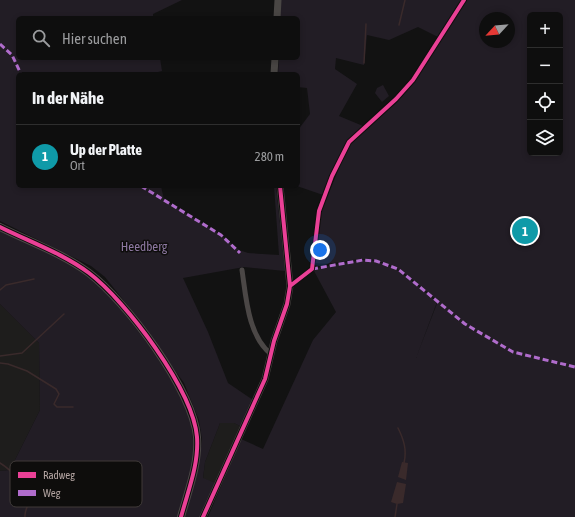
<!DOCTYPE html>
<html lang="de">
<meta charset="utf-8">
<style>
body{margin:0;font-family:"Asap Condensed",sans-serif;background:#1c1c1c;color:#f1f3f6}
.controls{position:absolute;right:12px;top:12px;display:grid;overflow:hidden;border-radius:6px;box-shadow:0 2px 6px #0003}
.controls button{width:36px;height:36px;display:grid;place-items:center;padding:0;border:0;border-bottom:1px solid #2e2e2e;background:#0e0e0e;color:#f1f3f6;font:20px sans-serif}
.compass{position:absolute;left:479px;top:12px;width:36px;height:36px;border-radius:50%;background:#0e0e0e;box-shadow:0 2px 6px #0003;rotate:244deg}
.you{position:absolute;left:320px;top:250px;width:14px;height:14px;margin:-10px;border:3px solid #fff;border-radius:50%;background:#1a73e8;box-shadow:0 0 0 6px #1a73e833}
.badge{display:grid;place-items:center;width:26px;height:26px;border-radius:50%;background:#0f766e;color:#fff;font-size:13px;font-weight:700}
.pin{position:absolute;translate:-50% -50%;border:2px solid #fff;box-shadow:0 1px 4px #0006}
.list{margin:0;padding:0;list-style:none}
h2{display:flex;justify-content:space-between;align-items:center;height:52px;margin:0;padding:0 16px;font-size:17px}
h2 small{font-size:13px;font-weight:400;color:#9b9c9e}
.list li{display:grid;grid-template-columns:26px 1fr auto;gap:12px;align-items:center;box-sizing:border-box;height:64px;padding:0 16px;border-top:1px solid #2e2e2e}
.list b{display:block;font-size:15px;white-space:nowrap}
.list p{margin:0;font-size:13px;white-space:nowrap;color:#9b9c9e}
.list em{font-size:13px;font-style:normal;color:#9b9c9e}
.icon{flex:none;width:22px;height:22px;fill:none;stroke:currentColor;stroke-width:2;stroke-linecap:round;stroke-linejoin:round}
.map{position:relative;flex:none;width:575px;height:517px;overflow:hidden}
.search{position:absolute;background:#0e0e0e;box-shadow:0 2px 6px #0003;left:16px;top:16px;width:284px;height:44px;display:flex;align-items:center;gap:10px;box-sizing:border-box;padding:0 14px;border-radius:6px;color:#9b9c9e;font-size:15px}
.panel{position:absolute;background:#0e0e0e;box-shadow:0 2px 6px #0003;left:16px;top:72px;width:284px;height:116px;border-radius:6px}
.map>svg:first-child{display:block}
.built{fill:#1e1d1c}
.green{fill:#221d25;fill-rule:evenodd}
.water{fill:#3a2a2b}
.lines{fill:none;stroke-linecap:round;stroke-linejoin:round}
.stream{stroke:#3a2a2b;stroke-width:1.5}
.street{stroke:#4b4746;stroke-width:5}
.secondary{stroke:#494644;stroke-width:7}
.primary{stroke:#4d4948;stroke-width:8}
.quiet{stroke:#b06ccc;stroke-width:3;stroke-dasharray:6 3;stroke-linecap:butt}
.cycleway-casing{stroke:#0e0d0c;stroke-width:6}
.cycleway{stroke:#ea4096;stroke-width:4}
.labels{text-anchor:middle;stroke-width:3;stroke-linejoin:round;paint-order:stroke}
.park-label{font-size:13px;fill:#8d78a1;stroke:#0e0d0c}
.key{fill:#0e0d0c;stroke:#403b39;stroke-width:1}
.key-label{font-size:11px;fill:#b4a5a2}
</style>
<div class="map">
<svg width="575" height="517" viewBox="0 0 575 517">
<rect width="100%" height="100%" fill="#121212"/>
<path class="built" d="M0,304L39,343L40,410L10,470L0,471Z
M220,423H234L242,427L216,483L203,479L205,462Z"/>
<path class="green" d="M0,0H182L153,14V18H18V58H160L162,71L150,74H18V186H161L164,200L221,235L239,250L248,253L279,255L274,186H276L285,271L244,267L183,278L208,332L228,383L253,400L242,427L234,423H220L205,462L203,478L216,483L201,517H185L200,458L202,439L199,420L184,383L136,316L105,277L91,266L0,221Z
M280,0H462L438,37L418,27L389,40L367,35L364,65L336,58L335,69L357,84L339,116L363,126L348,141L323,195L297,186L298,130L310,114L307,88L298,87V74H278L279,58H298V18H280Z
M466,0H575V517H208L241,439L263,449L313,340L336,312L313,269C329,266 346,262 362,260C392,258 416,285 437,302L416,358L438,301C417,284 394,259 364,259C347,259 331,266 315,263L320,215L349,143L397,102L414,80ZM530,15H560V153H530ZM485,18H509V42H485Z
M383,85L389,96L382,102L375,93L377,88Z
M0,230C31,246 72,262 98,285C128,313 177,380 190,419C192,425 192,433 193,440C196,465 185,493 178,517H151L146,505L151,517H0V471L10,470L40,410L39,343L0,304Z"/>
<path class="water" d="M402,462L408,463L406,480L398,477Z
M397,482L406,484L403,503L397,504L391,502Z"/>
<g class="lines">
<path class="stream" d="M399,25L405,0
M364,63L366,24
M0,290L6,285L34,279
M0,356L22,353L64,314
M0,363L8,364L27,371L56,389L59,394L54,404L57,407H73
M398,428C404,440 407,450 404,463
M0,463C10,469 27,486 29,498C30,504 24,510 25,517
M395,517L397,504"/>
<path class="street" d="M242,270C246,297 248,336 271,354
M290,286L312,269L319,211L332,176L349,142L396,99L413,80L464,0"/>
<path class="secondary" d="M277,18L278,0
M274,74L275,58
M203,517L265,379L274,341L287,304L290,286L280,186"/>
<path class="primary" d="M0,227C28,241 64,254 89,273C126,301 193,390 197,437C199,464 188,491 181,517"/>
<path class="quiet" d="M0,44L12,55L21,74
M141,186L221,235L240,253
M312,269L363,260L376,261L398,269L465,324L513,352L575,367"/>
<defs>
<path id="cycleway" d="M0,227C28,241 64,254 89,273C126,301 193,390 197,437C199,464 188,491 181,517
M290,286L312,269L319,211L332,176L349,142L396,99L413,80L464,0
M203,517L265,379L274,341L287,304L290,286L280,186"/>
</defs>
<use href="#cycleway" class="cycleway-casing"/>
<use href="#cycleway" class="cycleway"/>
</g>
<g class="labels">
<g class="park-label">
<text x="144" y="251">Heedberg</text>
</g>
</g>
<rect x="10" y="461" width="132" height="46" rx="6" class="key"/>
<rect x="18" y="472" width="18" height="6" fill="#ea4096"/>
<rect x="18" y="490" width="18" height="6" fill="#b06ccc"/>
<g class="key-label">
<text x="43" y="479">Radweg</text>
<text x="43" y="497">Weg</text>
</g>
</svg>
<div class="controls">
<button>+</button>
<button>−</button>
<button><svg class="icon" aria-label="locate" viewBox="0 0 24 24"><circle cx="12" cy="12" r="6"/><path d="M12 2v4M12 18v4M2 12h4M18 12h4"/></svg></button>
<button><svg class="icon" aria-label="layers" viewBox="0 0 24 24"><path d="M12 4l9 5-9 5-9-5zM3 14l9 5 9-5"/></svg></button>
</div>
<svg class="compass" viewBox="-18 -18 36 36"><path d="M0-13l5 13h-10z" fill="#e53935"/><path d="M0 13l5-13h-10z" fill="#9b9c9e"/></svg>
<div class="you"></div>
<div class="pin badge" style="left:525px;top:231px;background:#0f9aa8">1</div>
<div class="search"><svg class="icon" aria-label="search" viewBox="0 0 24 24"><circle cx="10" cy="10" r="6"/><path d="M15 15l6 6"/></svg>Hier suchen</div>
<section class="panel">
<h2>In der Nähe<small></small></h2>
<ul class="list">
<li><span class="badge" style="background:#0f9aa8">1</span><div><b>Up der Platte</b><p>Ort</p></div><em>280 m</em></li>
</ul>
</section>
</div>
